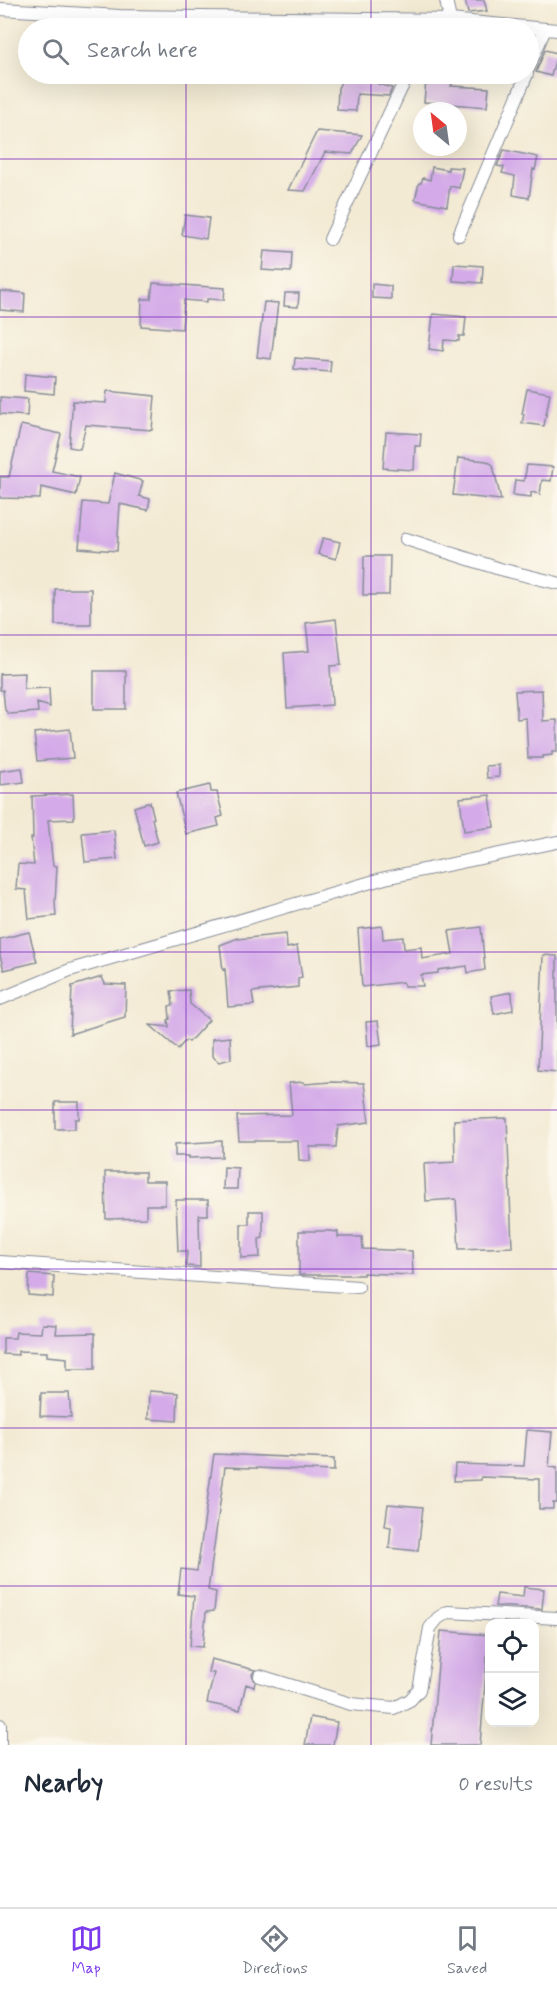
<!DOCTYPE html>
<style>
body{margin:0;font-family:Mynerve,sans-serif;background:#f6f6f7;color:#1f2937}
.controls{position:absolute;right:18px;bottom:18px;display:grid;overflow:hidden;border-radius:12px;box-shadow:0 6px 24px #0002}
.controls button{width:54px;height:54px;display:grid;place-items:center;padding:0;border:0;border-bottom:2px solid #e0e1e3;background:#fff;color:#1f2937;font:30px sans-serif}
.compass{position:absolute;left:413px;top:102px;width:54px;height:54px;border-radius:50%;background:#fff;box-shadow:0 6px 24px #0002;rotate:331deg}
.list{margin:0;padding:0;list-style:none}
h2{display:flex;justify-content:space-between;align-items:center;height:78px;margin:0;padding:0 24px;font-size:26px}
h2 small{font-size:20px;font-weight:400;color:#747a83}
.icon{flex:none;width:33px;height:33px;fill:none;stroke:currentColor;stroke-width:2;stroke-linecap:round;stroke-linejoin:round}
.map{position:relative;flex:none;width:557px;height:1745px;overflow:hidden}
.search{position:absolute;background:#fff;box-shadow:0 6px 24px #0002;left:18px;right:18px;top:18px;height:66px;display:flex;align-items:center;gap:15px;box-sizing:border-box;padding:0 21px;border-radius:33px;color:#747a83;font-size:22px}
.sheet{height:162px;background:#fff}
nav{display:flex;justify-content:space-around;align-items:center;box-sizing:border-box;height:84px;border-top:2px solid #e0e1e3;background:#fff;font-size:16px;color:#747a83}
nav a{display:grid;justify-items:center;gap:3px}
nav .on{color:#7c3aed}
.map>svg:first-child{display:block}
.building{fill:#d4abe8}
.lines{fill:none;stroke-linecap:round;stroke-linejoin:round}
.street-casing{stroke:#878c98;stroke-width:14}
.street{stroke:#fff;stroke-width:12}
.grid{fill:none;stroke:#7b2cbf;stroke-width:1.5;stroke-opacity:0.55}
</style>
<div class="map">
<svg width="557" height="1745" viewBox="0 0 557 1745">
<rect width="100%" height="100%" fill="#fbf7ec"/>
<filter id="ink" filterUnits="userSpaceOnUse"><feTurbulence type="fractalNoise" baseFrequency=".0167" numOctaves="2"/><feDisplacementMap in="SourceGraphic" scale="12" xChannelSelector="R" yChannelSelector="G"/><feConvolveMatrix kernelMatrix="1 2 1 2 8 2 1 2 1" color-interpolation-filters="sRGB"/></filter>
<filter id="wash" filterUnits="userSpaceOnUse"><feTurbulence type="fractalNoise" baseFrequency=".008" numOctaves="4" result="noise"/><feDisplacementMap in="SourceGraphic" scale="24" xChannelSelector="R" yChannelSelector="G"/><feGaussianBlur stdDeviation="1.35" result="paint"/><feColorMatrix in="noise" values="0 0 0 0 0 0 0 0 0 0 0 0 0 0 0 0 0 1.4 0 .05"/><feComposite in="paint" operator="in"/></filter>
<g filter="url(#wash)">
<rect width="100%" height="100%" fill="#f3ead3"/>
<g id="blocks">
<path class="building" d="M465,0H484L487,11L468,13Z
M545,50L557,53L551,76L536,72Z
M345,74L379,76L378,84L392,88L389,96L357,94L356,111L337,110L338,88Z
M426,81L453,83L451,86L489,88L487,107L424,102Z
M317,131L362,135L352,154L325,152L305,191L288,190Z
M504,150L538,157L535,170L533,169L529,198L513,195L515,176L502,173L504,167L497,166Z
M432,167L448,170V167L463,168L459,188L450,186L447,206L415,200L419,183H421L423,178L430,180Z
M185,215L209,218L206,239L182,235Z
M264,251L292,253L291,272L262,270Z
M454,264L483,266L482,283L453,281Z
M153,283L225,288L224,300L207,299V302L184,300L182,329L141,326L142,299H151Z
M372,284L391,286V299L372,298Z
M0,291L25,293L24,312L0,310Z
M285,293H299L298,307L284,306Z
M264,302L278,303L271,359L257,357Z
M433,314L466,317L464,336H459V341L444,340L443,351L429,349Z
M295,358L331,361L330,372L294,369Z
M25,374L55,377L54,394L24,391Z
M527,389L550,393L544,426L522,423L524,414H522Z
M107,391L155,396L152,430L86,425L80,449L69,447L73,401L106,403Z
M0,397L28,399L27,416L0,414Z
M21,425L61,434L52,471L80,477L76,495L41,487L40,499L0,498V477H9Z
M386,432L421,434L420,446H415L414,470L383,468Z
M458,458L487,461L493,465L501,500L453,495Z
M527,465L553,467L551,481L542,480L540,494L531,492V497L513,495L515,480L524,481Z
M115,473L143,481L139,496L150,499L148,510L120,504L117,551L79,548L83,502L108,504Z
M323,538L340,542L336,559L318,554Z
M364,556H390L389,595H363Z
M55,589H91V625H55Z
M336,619L341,665L330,666L332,705L287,708L284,653L309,651L306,623Z
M94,671H126V709H94Z
M25,673L24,689L49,688L50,707L37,703L38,712L9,714L5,710L3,690H0V674Z
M542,690L543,721L557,720V752H552V755L543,756V758H528L526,718L517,719L515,691Z
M70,729L73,758L37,761L34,733Z
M499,765V777L487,778L486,766Z
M22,768L24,782L0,785V771Z
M210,785L211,792H217L223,816L217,818L219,826L186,834L176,793Z
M73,794L74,819L48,820L53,866H57L55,903L56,916L29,919L26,890L16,889L18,864L34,865L31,838H33L32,796Z
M490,795L494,827L464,831L460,798Z
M150,802L154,818L152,819L158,842L144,846L134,807Z
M114,830L117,859L85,862L82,833Z
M382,926L383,939L403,937L404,949L421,947L422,959L453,954L449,931L481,927L485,970L468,973L467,966L438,970V973L421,975L423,986H404L403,982L362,987L358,929Z
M29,932L37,962L4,970L0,956V939Z
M286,934L287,948L297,946L302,977L298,978V987L252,992L254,1005L228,1007L225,969L223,970L220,945L238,938V939Z
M543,955L557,956V1072L538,1070Z
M102,977L105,984L126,985L125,1017L70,1034L72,986Z
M189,990L190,1004L209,1020L189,1042L186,1040L178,1049L150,1025L169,1027L168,1020L170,1019L169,1006L173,1005L171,991Z
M512,992L513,1010L494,1014L491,996Z
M378,1021L381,1044L368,1046L366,1022Z
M230,1037L231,1059L219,1062L212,1056V1039Z
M304,1082L305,1084L331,1082L364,1083L369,1122L338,1126L336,1147H310V1161L299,1160L298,1141H239L237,1116L292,1115L289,1083Z
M55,1102H79V1119H75V1129H55Z
M507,1118L512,1247L459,1249L456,1199L426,1201L424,1164L455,1162L454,1120Z
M222,1141V1157L189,1158V1156H175V1144Z
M224,1167L238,1168L237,1189H223Z
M105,1172H145V1181H165V1205H146V1218L106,1219Z
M176,1200H208V1215H199L200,1267L186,1266L187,1251H178Z
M249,1211H263V1238L259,1239L260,1257L241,1258V1224H249Z
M299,1231H329L338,1232V1237H362L363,1249L412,1251L413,1275L363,1273V1275H299Z
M29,1274L54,1276L53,1297L28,1295Z
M42,1324L57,1325L56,1334L95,1333V1369H67V1358L47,1356V1352L18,1351V1355L3,1354V1338H15L16,1332L41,1333Z
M149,1391L178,1393L177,1421L148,1419Z
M41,1393H69L71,1417L40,1416Z
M527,1430L552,1432L549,1467L557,1468V1503H553V1509H539V1479L481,1477V1480L454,1481L455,1464L524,1466Z
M214,1454L334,1459V1471L225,1467L208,1590L216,1592L214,1611L206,1612L203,1647L190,1646L194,1596L178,1594L181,1569L197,1571Z
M388,1504L423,1507L418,1551L389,1548L391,1527L385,1526Z
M524,1587L544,1589L542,1609L495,1606L497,1594L523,1597Z
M441,1631L489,1635L480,1745H431Z
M211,1659L255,1670L252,1674L255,1682L254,1687L246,1684L240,1710L207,1703L214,1673L208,1672Z
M310,1717L337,1722L333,1745H305Z"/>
</g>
</g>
<g filter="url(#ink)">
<use href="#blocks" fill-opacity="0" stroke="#878c98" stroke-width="1.5"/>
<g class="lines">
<defs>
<path id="street" d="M446,0L450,20
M0,9L120,16L450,20L557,30
M528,69L545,29
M459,235L527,74
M330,239L408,74
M406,539L500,569L557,583
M0,999L70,970L385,878L557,842
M0,1262L358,1287
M260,1676L351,1704L394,1708L410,1700L419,1690L430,1628L438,1618L448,1612L557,1618
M0,1725V1745"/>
</defs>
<use href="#street" class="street-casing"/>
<use href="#street" class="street"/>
</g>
</g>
<path class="grid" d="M186,0V28M371,0V28M186,74V1745M371,74V1745M0,159H557M0,317H557M0,476H557M0,635H557M0,793H557M0,952H557M0,1110H557M0,1269H557M0,1428H557M0,1586H557"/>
</svg>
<div class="controls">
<button><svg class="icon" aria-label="locate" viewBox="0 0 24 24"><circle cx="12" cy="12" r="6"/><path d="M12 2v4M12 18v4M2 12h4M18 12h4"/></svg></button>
<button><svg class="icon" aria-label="layers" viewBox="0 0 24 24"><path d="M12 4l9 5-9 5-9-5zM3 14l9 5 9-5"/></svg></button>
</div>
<svg class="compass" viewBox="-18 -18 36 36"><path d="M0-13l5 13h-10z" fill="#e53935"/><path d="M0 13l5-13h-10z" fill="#747a83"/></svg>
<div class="search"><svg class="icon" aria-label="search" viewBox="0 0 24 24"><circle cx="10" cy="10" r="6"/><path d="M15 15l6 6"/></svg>Search here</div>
</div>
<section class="sheet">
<h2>Nearby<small>0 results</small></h2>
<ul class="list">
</ul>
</section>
<nav>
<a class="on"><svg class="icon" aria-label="map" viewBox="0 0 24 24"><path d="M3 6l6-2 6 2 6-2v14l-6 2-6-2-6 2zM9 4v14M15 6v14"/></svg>Map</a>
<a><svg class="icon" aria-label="directions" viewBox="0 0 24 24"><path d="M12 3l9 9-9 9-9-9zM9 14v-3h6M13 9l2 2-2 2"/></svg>Directions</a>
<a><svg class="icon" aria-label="saved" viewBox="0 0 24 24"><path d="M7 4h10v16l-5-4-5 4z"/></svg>Saved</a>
</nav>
